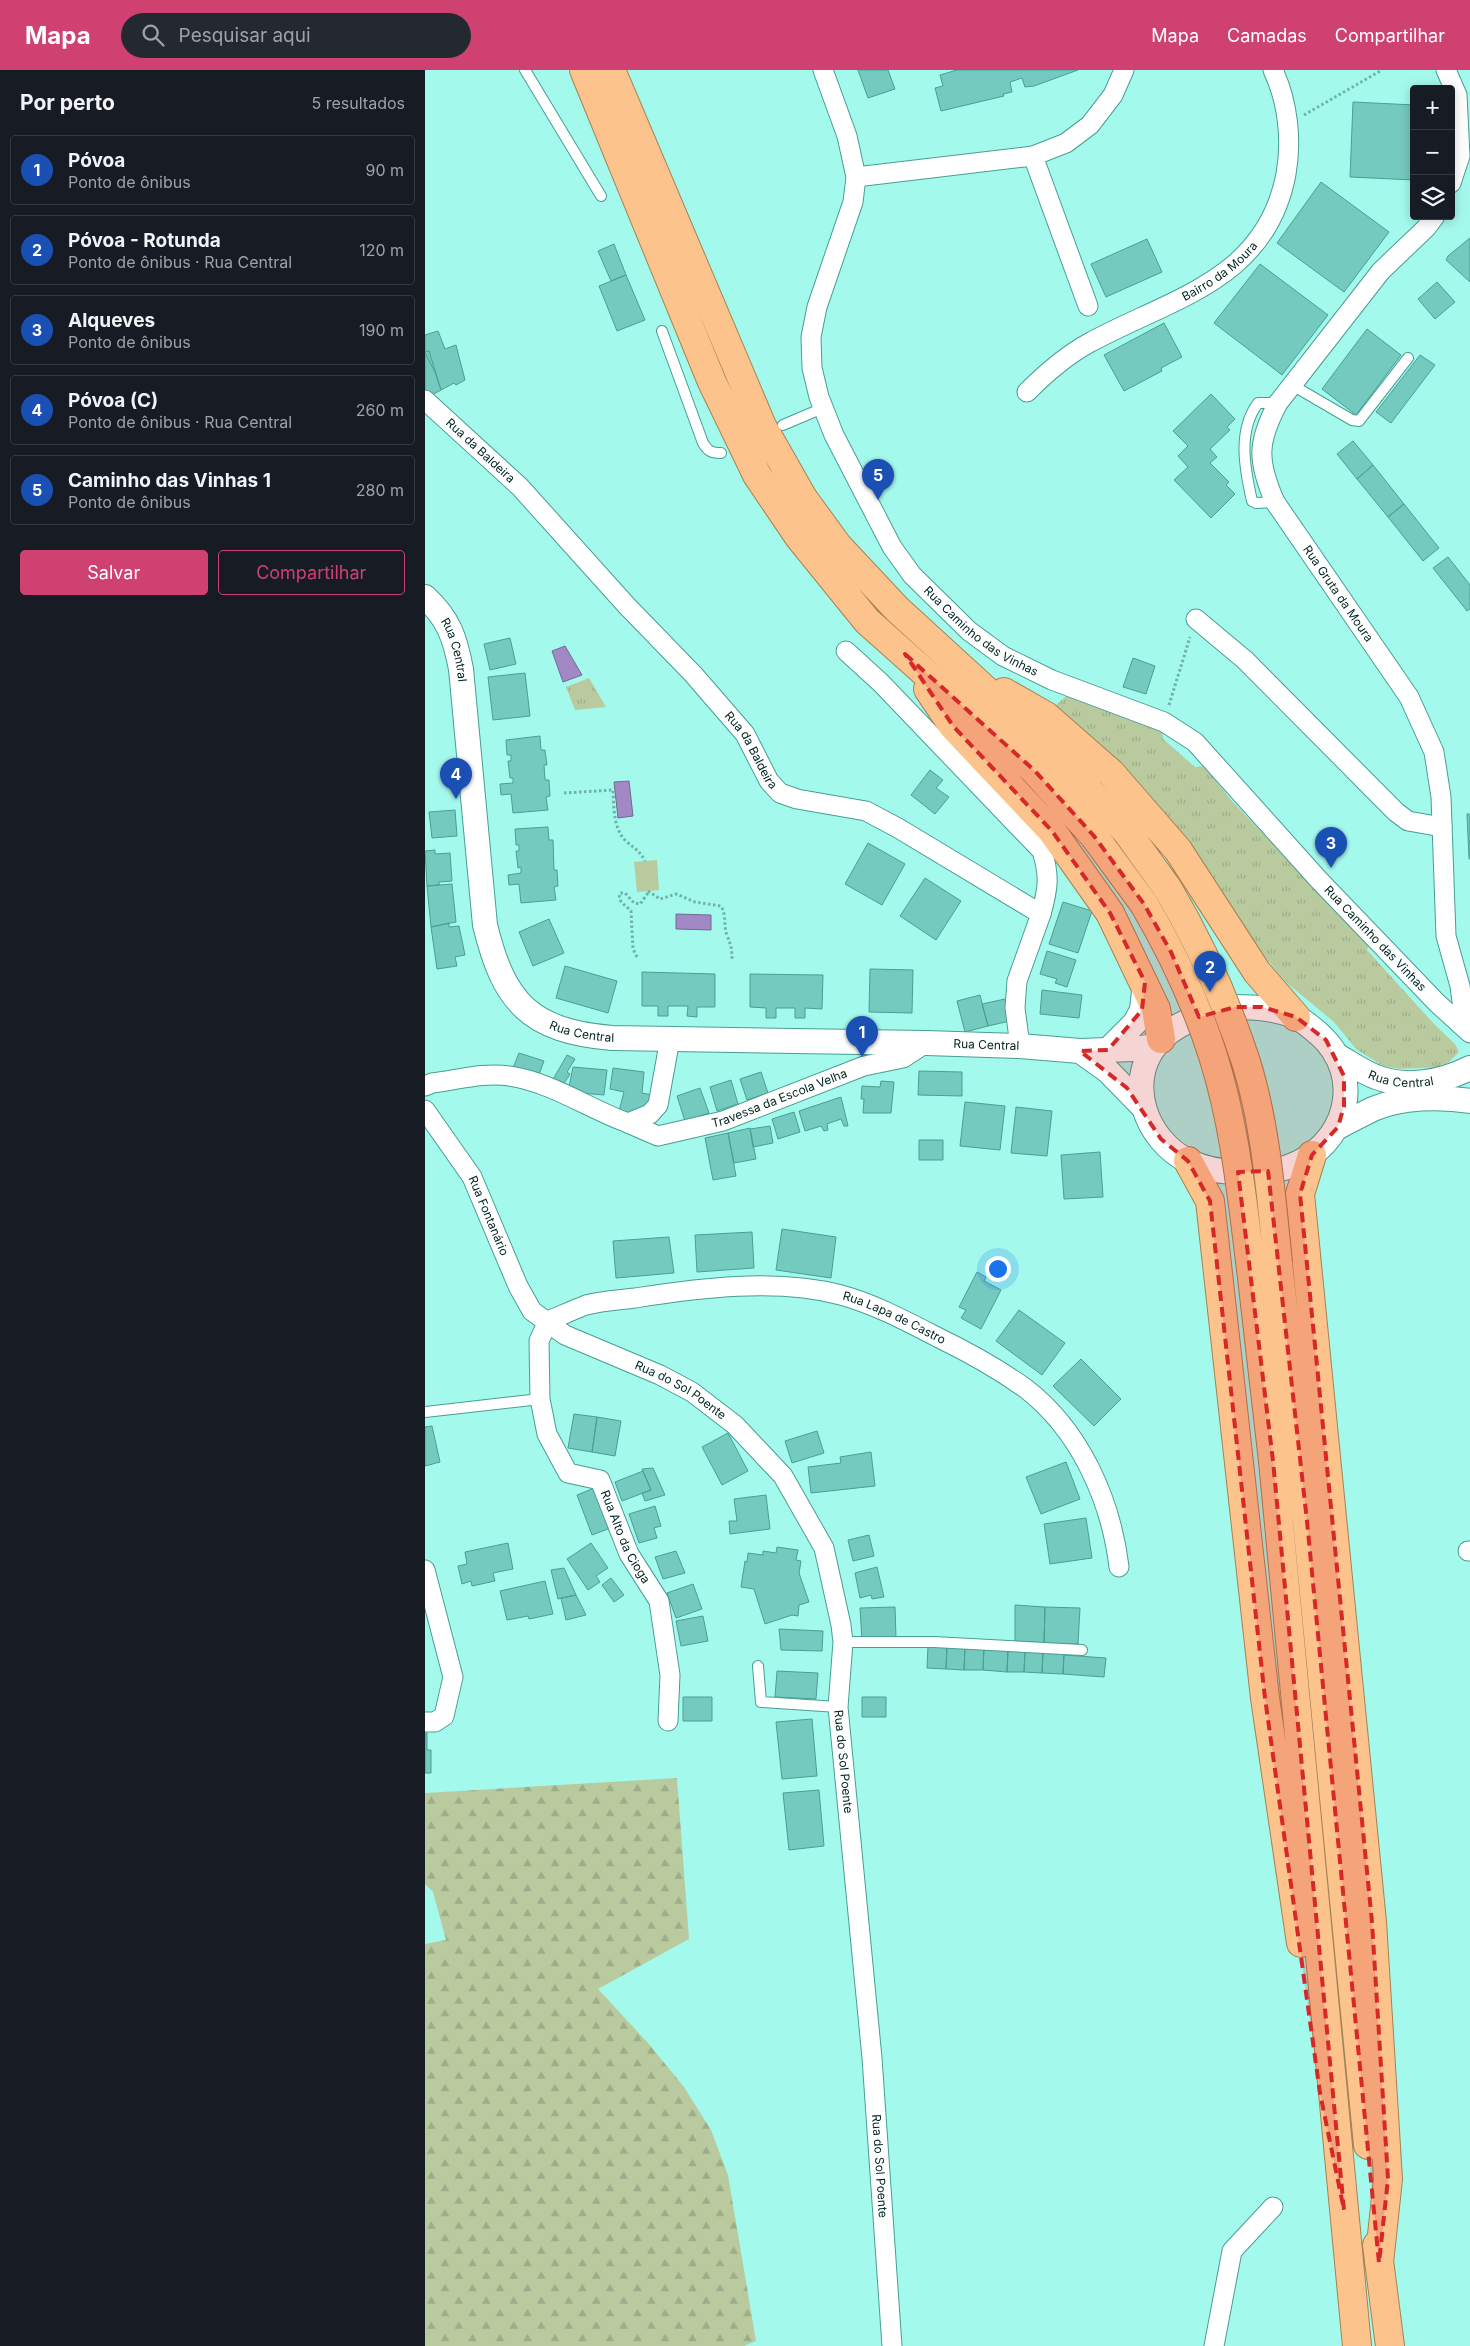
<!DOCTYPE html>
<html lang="pt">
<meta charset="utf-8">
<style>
body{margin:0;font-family:Inter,sans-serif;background:#242831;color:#f1f3f6}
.controls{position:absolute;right:15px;top:15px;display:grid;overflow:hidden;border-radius:5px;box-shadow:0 2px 12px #0003}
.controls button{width:45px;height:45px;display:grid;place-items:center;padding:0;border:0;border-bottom:1px solid #363941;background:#171b24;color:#f1f3f6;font:25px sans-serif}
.you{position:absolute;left:572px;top:1198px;width:18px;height:18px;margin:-12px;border:4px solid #fff;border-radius:50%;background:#1a73e8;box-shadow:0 0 0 8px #1a73e833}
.badge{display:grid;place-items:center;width:32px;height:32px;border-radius:50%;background:#ce4170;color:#fff;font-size:16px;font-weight:700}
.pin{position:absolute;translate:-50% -41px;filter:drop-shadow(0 1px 2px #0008)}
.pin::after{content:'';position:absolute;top:26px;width:18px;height:15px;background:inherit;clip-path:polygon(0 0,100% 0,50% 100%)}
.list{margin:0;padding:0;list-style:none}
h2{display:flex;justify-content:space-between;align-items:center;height:65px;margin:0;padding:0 20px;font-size:21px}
h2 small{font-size:16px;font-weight:400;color:#9ea1a6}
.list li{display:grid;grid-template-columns:32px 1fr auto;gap:15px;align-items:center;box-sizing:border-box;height:70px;margin:0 10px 10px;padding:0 10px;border:1px solid #363941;border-radius:5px}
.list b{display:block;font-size:19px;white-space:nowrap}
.list p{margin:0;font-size:16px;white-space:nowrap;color:#9ea1a6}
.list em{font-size:16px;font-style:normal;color:#9ea1a6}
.actions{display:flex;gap:10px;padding:15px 20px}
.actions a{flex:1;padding:11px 0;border:1px solid #ce4170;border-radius:5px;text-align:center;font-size:18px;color:#ce4170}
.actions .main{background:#ce4170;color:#fff}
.icon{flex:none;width:28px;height:28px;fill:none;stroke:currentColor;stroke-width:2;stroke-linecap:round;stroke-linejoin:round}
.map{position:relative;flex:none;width:1045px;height:2276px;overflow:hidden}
header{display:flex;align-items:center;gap:30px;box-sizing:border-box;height:70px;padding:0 25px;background:#ce4170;color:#fff}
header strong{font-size:24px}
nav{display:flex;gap:28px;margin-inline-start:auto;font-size:18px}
.search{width:350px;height:45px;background:#242831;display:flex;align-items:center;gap:12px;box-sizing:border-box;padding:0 18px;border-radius:28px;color:#9ea1a6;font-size:19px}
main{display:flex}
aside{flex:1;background:#171b24}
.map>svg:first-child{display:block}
.grass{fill:url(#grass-tufts)}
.forest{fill:url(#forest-firs)}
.park{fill:#baca9f}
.water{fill:#a288c4;stroke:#716a93}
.building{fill:#75cabf;stroke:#489f94}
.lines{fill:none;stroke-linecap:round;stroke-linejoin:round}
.service-casing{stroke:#479e93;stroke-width:12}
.minor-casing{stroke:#479e93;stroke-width:21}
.tertiary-casing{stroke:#479e93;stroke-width:26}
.trunk-casing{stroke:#a48253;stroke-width:30}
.path{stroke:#6eb3aa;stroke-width:3;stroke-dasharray:2.5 2.5;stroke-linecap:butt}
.service{stroke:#fff;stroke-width:10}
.minor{stroke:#fff;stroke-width:19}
.tertiary{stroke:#fff;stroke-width:24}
.trunk{stroke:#fcc48c;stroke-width:28}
.trunk-bridge-casing{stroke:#a48253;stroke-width:30;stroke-linecap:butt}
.trunk-bridge{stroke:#fcc48c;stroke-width:28}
.marked{fill:#d62828;fill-opacity:0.2;stroke:#d62828;stroke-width:4;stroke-dasharray:10 6;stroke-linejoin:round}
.labels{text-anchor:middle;stroke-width:5;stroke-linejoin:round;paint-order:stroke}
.street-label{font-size:12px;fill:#002420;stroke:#dbfbf6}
</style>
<header>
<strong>Mapa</strong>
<div class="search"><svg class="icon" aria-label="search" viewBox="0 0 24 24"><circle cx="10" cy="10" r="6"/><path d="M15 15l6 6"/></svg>Pesquisar aqui</div>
<nav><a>Mapa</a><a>Camadas</a><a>Compartilhar</a></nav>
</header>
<main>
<aside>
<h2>Por perto<small>5 resultados</small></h2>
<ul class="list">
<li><span class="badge" style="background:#1a4fb4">1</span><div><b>Póvoa</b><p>Ponto de ônibus</p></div><em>90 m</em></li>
<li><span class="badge" style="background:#1a4fb4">2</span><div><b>Póvoa - Rotunda</b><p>Ponto de ônibus · Rua Central</p></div><em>120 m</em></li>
<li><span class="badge" style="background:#1a4fb4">3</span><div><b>Alqueves</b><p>Ponto de ônibus</p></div><em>190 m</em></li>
<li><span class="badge" style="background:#1a4fb4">4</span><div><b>Póvoa (C)</b><p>Ponto de ônibus · Rua Central</p></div><em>260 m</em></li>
<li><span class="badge" style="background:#1a4fb4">5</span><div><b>Caminho das Vinhas 1</b><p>Ponto de ônibus</p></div><em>280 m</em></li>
</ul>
<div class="actions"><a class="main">Salvar</a><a>Compartilhar</a></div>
</aside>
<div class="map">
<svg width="1045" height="2276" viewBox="0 0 1045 2276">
<defs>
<pattern id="grass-tufts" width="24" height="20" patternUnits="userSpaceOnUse" patternTransform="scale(1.25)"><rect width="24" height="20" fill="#baca9f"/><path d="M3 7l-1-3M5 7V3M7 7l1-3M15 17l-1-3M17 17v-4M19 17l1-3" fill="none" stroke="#9ead89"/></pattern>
<pattern id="forest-firs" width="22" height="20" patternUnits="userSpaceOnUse" patternTransform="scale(1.25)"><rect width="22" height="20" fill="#baca9f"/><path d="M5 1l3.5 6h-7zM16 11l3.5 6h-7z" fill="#9ead89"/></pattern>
</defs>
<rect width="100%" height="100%" fill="#a4f9ed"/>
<path class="grass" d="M164,608L181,637L150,640L141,617Z
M642,625L737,661L738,669L770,697L779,696L806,730L944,874L942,880L1010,955L1030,974L1034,982L1024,992L1012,997L976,999L958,996L931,979L909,952L862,913L829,874L791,811L762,771L629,637Z"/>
<path class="forest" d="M252,1708L264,1869L173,1919L223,1973L259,2017L286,2060L303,2105L331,2271L319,2276H0V1874L21,1870L8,1822L0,1814V1723Z"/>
<path class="park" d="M232,790L234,820L212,822L209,792Z"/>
<path class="water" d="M140,576L157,605L138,612L127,581Z
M204,711L208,746L193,748L189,712Z
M251,844L286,845V860L251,859Z"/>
<path class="building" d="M433,0H463L470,19L443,28Z
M532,0H653L609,16L600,17L597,8L585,12L587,22L578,24L579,26L516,41L510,18L518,16L515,5Z
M928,32L989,35V110L925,107Z
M896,112L964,162L919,222L852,173Z
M1045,168V212L1021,190L1023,186Z
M722,169L737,202L681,227L666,194Z
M189,174L201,205L186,211L173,181Z
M835,194L903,245L857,305L789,253Z
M201,205L220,250L192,261L174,216Z
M1012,212L1030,232L1010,249L993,229Z
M739,253L757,287L736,298L737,301L699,321L679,285Z
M942,259L976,285L931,345L897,319Z
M13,261L20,279L31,275L40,310L31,315L29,313L16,320L10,302L0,283V265Z
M4,281L16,320L5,326L0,324V282Z
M995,285L1010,295L966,353L951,342Z
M786,324L810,349L802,357L805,360L785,379L792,387L785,393L804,412L801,415L810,424L786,448L749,410L763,397L753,386L763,376L748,361Z
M928,371L948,395L932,409L912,384Z
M948,395L979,434L963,447L932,409Z
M979,434L1014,478L998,491L963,447Z
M1023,487L1045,515V539L1042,541L1008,498Z
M85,568L91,594L65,600L59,574Z
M708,588L730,596L721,624L698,617Z
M100,603L105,646L68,650L63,607Z
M115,666L116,680H120L122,695H119L120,710H124L125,726L121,727L123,740L88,743L86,724L76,725L75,714L88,713V708H85L83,691H86V685H82L81,670Z
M505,700L518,710L511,718L524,727L510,744L486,725Z
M30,740L32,766L7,768L4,742Z
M1042,744H1045V789H1044Z
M123,757L124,770H128L129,800H132L133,816L129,817L131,830L96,833L94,814L84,815L83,805L96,803V797L93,798L91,781H94V775H91L90,759Z
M443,773L480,794L457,835L420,814Z
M10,780V784L25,783L27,811L14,812V815L2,816L0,781Z
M500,808L536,831L511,870L475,846Z
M27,814L31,852L6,857L2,816Z
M638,832L667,841L653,883L624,874Z
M124,849L139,883L108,896L94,862Z
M24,853V857L34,856L40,885L30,887L32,896L12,899L6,857Z
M622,881L651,890L642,917L630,913L632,909L615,904Z
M140,896L192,911L183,943L131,928Z
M445,899L488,900L487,943L444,942Z
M217,902L290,904V937H272V947L262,946L263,936H243V946H233V936H217Z
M325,904L398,905L397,939L380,938V948H370V938H351V948H341V938L325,937Z
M617,920L657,925L654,948L615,944Z
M555,925L563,956L540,962L532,931Z
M580,929L585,951L563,956L557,934Z
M94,983L119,991L112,1010L88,998Z
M142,985L150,989L142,1002L145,1004L138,1015L126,1013Z
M148,997L182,1000L179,1025L156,1023V1021L144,1017Z
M188,998L219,1002L217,1023L228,1025L217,1042L205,1043L194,1041L199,1022L185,1019Z
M494,1001L537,1002V1026L493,1025Z
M336,1002L343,1023L322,1030L315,1009Z
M306,1010L313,1034L292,1041L285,1017Z
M456,1011L469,1012L466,1043H438L439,1029H436L437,1016L455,1017Z
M275,1018L284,1043L260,1051L252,1026Z
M416,1027L423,1056H419L416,1049L402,1054L403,1060L399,1061L396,1056L380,1061L374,1041Z
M540,1032L580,1036L575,1080L535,1076Z
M591,1037L627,1041L622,1086L586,1083Z
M369,1042L375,1062L353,1069L347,1049Z
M345,1056L348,1073L328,1077L325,1059Z
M325,1058L331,1089L309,1093L303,1063Z
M303,1063L311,1106L288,1110L280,1068Z
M494,1070H518V1090H494Z
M675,1082L678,1127L639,1129L636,1085Z
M357,1159L411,1167L406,1208L351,1200Z
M327,1162L329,1198L272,1202L270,1165Z
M244,1167L249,1203L191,1208L188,1171Z
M552,1202L561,1207L559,1211L576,1220L556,1259L536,1248L541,1240L534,1237Z
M594,1240L640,1273L617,1305L571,1271Z
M656,1289L696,1329L669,1356L628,1316Z
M149,1344L172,1347L167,1382L143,1378Z
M172,1347L196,1351L190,1386L167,1382Z
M7,1356L15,1392L0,1396V1357Z
M392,1361L399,1383L367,1393L360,1371Z
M303,1363L323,1401L297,1415L277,1377Z
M446,1382L450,1416L386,1423L383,1397L416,1393L415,1387Z
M641,1392L655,1429L616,1444L601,1407Z
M228,1398L240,1425L220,1431L217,1423L226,1420L217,1399Z
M218,1401L226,1420L197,1431L190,1412Z
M167,1419L173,1420L188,1457L167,1465L152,1425Z
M341,1425L345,1459L305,1464L304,1451H312L309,1429Z
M230,1436L236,1456L229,1458L232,1468L214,1473L204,1444Z
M661,1448L667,1488L625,1494L619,1454Z
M444,1465L449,1486L428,1491L423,1470Z
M83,1473L88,1499L68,1503L70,1511L47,1516L46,1511L37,1514L33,1496L42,1494L40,1482Z
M166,1473L183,1498L171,1506L175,1512L163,1520L142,1489Z
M352,1477L373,1480L371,1490L376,1491L374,1503L384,1532L374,1535L373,1546L367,1545L340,1554L329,1519L316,1517L320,1491L322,1492L323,1483L338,1485V1481L351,1483Z
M251,1481L260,1503L238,1509L230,1487Z
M452,1497L459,1527L447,1529L446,1525L435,1528L430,1503Z
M139,1498L151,1525L133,1529L126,1500Z
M186,1508L199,1525L189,1532L177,1515Z
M120,1511L128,1544L104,1549L103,1546L82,1550L75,1521Z
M268,1514L277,1539L251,1548L242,1523Z
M151,1525L161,1545L141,1550L136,1528Z
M590,1535L620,1537L619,1573L590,1571Z
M470,1537L471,1568L437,1570L435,1538Z
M620,1537L655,1538L653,1574L619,1573Z
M278,1546L283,1571L256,1576L251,1551Z
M354,1559L398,1561L397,1581L356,1580Z
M503,1576H522L521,1599L502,1598Z
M522,1576L540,1577L539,1600L521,1599Z
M540,1577L559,1578L558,1600H539Z
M559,1578L583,1579L582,1602L558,1600Z
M583,1579L600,1580L599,1602H582Z
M600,1580L618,1581L617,1603L599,1602Z
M618,1581L639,1582L638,1604L617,1603Z
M639,1585L681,1588L679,1607L638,1604Z
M352,1601L393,1603L391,1629L350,1627Z
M258,1627H287V1651H258Z
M437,1627H461V1647H437Z
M387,1649L392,1706L357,1709L351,1652Z
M0,1663H2V1680H6V1703H0Z
M394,1720L399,1776L364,1780L358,1723Z"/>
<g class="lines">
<defs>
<path id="service" d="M100,0L176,126
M237,261L278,373C283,381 286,383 296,383
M867,315L927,350L934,351L983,288
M358,355L398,338
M850,432L831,433L827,431C820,400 812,361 833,333H853
M0,1342L115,1329
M418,1572H509L657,1580
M333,1596L336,1632L413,1637"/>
<g id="minor">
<path id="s1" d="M398,0L422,66L431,107L428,132L392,237L386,267L387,298L394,327L409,365L467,477L487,505L544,561L578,586L627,610L739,652L770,672L893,809L1012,933L1045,963"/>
<path d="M1021,0L1032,25L1035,86L1026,113"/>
<path d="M608,86L663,236"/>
<path d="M431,107L608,86L641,73L665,55L688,25L699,0"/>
<path id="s2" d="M1010,146L1001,158L956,201L853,333C832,372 832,391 850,432L984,627L1009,682L1016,727L1021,866L1035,916L1038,939L1035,954"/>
<path id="s3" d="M602,322C621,303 640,286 664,273C746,228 841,211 861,104C867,70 863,32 848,0"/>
<path id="s4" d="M0,330L95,417L202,536L268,604L320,664L344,711L355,723L372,729L441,741L473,758L616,844L592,911L590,938L595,976"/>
<path d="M771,549L820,590L971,742L983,751L1017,757"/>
<path d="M421,581L456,613L617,781C625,806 623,819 616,844"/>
<path d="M0,1016L7,1013C32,1010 60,1002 84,1006C126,1012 164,1039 203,1053L225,1044L233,1035L245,969"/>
<path id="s5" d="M0,1040L47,1107L93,1216L107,1241L140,1265L235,1305L267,1322L310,1355L358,1406L399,1478L416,1555L418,1572L413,1637L447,1988L467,2276"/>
<path id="s6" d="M203,1053L233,1066L298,1051L439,996L478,988L501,973"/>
<path id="s7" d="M123,1251C135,1246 148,1240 161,1235C176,1231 194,1230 210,1228C274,1218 351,1208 416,1225C449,1234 481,1251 512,1267C543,1282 572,1298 600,1318C655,1360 686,1430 694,1497"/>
<path id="s8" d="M123,1251L114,1271L115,1329L122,1364L143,1403L175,1410L204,1484L234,1531L245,1605L243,1651"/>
<path d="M1043,1481H1045"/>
<path d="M0,1500L28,1607L19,1646L10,1652H0"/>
<path d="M789,2276L807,2181L848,2137"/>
</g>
<g id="tertiary">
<path id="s9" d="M0,527C24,549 30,568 36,599L60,855C79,933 105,961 187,968L501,973L595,976L655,981L709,979L730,976"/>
<path d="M810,937C830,937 850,938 869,946C878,950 887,958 894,964C942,1007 921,1077 863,1097C848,1102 830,1103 814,1102C797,1102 779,1099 763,1091C721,1070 701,1014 730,976C747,953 783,942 810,937Z"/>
<path d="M683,980L710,953L717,940L720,912"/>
<path d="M655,981L683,1001L717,1036"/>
<path id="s10" d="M911,985C924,992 937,1002 951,1007C982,1019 1017,1012 1045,998"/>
<path d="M913,1057C924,1051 936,1045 948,1039C976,1027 1015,1026 1045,1031"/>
</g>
<path id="trunk" d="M159,0L287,312L332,405L374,467L442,551L610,701L669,766L719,834
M186,0L337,356L378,428L413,476L472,539L627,681L702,762L743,819
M503,619L528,656L627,761L685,843L731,939L736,969
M579,622L621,646L686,703L753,780L832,902L871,947
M887,1085L875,1124L947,1852L963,2109L954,2193
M763,1091L785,1131L840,1628L876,1873
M853,1193L882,1451L943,2075
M826,1199L848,1391L932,2276
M952,2175L965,2276"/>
</defs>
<use href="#service" class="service-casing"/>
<use href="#minor" class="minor-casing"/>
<use href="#tertiary" class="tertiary-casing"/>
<use href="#trunk" class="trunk-casing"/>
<path class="path" d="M879,45L957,0
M744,635L765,567
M139,723L188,720C189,737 188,760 202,772C210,779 215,781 220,791
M223,821L235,829L251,824L270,832L296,836C302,846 298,855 302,865C306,876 307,878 307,890
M212,887L208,879L206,841C201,835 192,832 195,823H200L209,833L215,834L223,823"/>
<use href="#service" class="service"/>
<use href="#minor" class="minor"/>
<use href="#tertiary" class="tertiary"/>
<use href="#trunk" class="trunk"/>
<defs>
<path id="trunk-bridge" d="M743,819C775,873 801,931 821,992C841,1056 846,1126 853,1193
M719,834C747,882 771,932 788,986C810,1055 817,1128 826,1199"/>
</defs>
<use href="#trunk-bridge" class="trunk-bridge-casing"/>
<use href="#trunk-bridge" class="trunk-bridge"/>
</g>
<path class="marked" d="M480,584L610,701L669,766L719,834L746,882L774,947L810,937H837L871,947L901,970L919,1006V1036L913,1057L887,1085L875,1124L947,1852L963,2109L954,2193L882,1451L843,1101L813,1102L848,1391L919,2140L895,2023L840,1628L785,1131L763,1091L736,1069L702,1018L655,981L683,980L717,940L720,912L685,843L627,761L528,656Z"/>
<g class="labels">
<g class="street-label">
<text dy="4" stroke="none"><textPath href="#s3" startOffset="229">Bairro da Moura</textPath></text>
<text dy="4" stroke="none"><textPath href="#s4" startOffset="75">Rua da Baldeira</textPath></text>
<text dy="4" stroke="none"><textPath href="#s2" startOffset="460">Rua Gruta da Moura</textPath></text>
<text dy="4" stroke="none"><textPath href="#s1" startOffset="631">Rua Caminho das Vinhas</textPath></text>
<text dy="4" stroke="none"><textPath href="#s9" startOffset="62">Rua Central</textPath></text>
<text dy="4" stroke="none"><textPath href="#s4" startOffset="480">Rua da Baldeira</textPath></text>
<text dy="4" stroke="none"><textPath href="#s1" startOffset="1141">Rua Caminho das Vinhas</textPath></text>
<text dy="4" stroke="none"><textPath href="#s9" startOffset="496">Rua Central</textPath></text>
<text dy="4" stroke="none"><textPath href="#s9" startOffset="901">Rua Central</textPath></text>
<text dy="4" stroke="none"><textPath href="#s10" startOffset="71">Rua Central</textPath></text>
<text dy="4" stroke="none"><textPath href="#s6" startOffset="160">Travessa da Escola Velha</textPath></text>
<text dy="4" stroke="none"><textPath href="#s5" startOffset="124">Rua Fontanário</textPath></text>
<text dy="4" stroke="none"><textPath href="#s7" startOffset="356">Rua Lapa de Castro</textPath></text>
<text dy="4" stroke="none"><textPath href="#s5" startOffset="398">Rua do Sol Poente</textPath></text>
<text dy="4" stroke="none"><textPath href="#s8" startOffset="255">Rua Alto da Cioga</textPath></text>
<text dy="4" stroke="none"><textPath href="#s5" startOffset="832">Rua do Sol Poente</textPath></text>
<text dy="4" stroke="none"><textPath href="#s5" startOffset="1238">Rua do Sol Poente</textPath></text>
</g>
</g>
</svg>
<div class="controls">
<button>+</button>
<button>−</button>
<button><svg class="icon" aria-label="layers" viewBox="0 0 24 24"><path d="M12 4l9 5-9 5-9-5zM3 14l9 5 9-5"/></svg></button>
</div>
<div class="you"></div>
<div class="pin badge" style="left:437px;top:987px;background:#1a4fb4">1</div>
<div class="pin badge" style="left:785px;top:922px;background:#1a4fb4">2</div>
<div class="pin badge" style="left:906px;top:798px;background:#1a4fb4">3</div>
<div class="pin badge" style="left:31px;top:729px;background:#1a4fb4">4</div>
<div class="pin badge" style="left:453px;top:430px;background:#1a4fb4">5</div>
</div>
</main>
